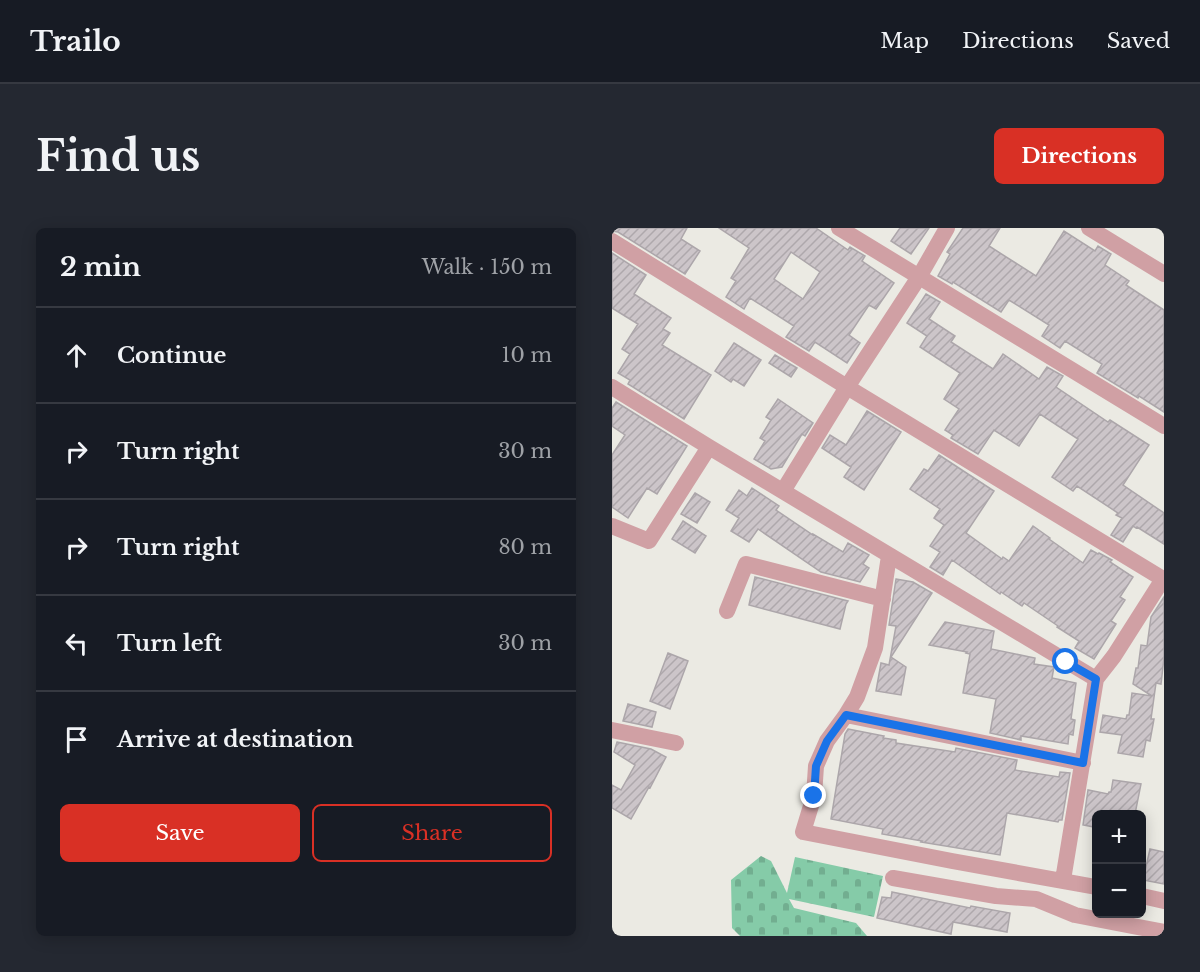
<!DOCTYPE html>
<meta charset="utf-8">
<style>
body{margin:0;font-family:"Libre Baskerville",serif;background:#242831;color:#f1f3f6}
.controls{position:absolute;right:18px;bottom:18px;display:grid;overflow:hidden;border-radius:9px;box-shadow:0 3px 15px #0003}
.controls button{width:54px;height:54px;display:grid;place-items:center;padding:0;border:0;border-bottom:2px solid #363941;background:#171b24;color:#f1f3f6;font:30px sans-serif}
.stop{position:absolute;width:18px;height:18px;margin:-14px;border:4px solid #1a73e8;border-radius:50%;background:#fff}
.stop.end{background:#1a73e8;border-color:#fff;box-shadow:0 2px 6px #0008}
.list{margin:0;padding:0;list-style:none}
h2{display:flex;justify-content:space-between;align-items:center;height:78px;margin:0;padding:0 24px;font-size:26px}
h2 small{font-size:20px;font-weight:400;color:#9ea1a6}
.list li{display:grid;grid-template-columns:39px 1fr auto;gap:18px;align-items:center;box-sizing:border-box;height:96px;padding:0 24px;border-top:2px solid #363941}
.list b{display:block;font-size:22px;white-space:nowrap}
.list em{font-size:20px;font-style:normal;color:#9ea1a6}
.actions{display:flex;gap:12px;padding:18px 24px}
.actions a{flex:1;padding:14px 0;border:2px solid #d93025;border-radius:9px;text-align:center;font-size:21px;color:#d93025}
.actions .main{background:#d93025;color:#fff}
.icon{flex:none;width:33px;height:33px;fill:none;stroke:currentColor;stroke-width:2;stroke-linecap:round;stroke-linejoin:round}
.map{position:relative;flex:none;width:552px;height:708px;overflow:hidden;border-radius:9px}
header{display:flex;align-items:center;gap:36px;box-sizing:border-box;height:84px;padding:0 30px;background:#171b24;border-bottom:2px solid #363941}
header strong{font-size:28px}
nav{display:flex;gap:33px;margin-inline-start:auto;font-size:21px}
.intro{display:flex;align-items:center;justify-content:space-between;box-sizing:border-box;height:144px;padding:0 36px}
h1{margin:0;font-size:42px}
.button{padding:15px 27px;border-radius:9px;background:#d93025;color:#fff;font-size:21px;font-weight:700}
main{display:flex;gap:36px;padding:0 36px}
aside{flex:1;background:#171b24;border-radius:9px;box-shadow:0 3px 15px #0003}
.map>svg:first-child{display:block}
.cemetery{fill:url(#cemetery-stones)}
.building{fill:url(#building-hatch);stroke:#aca6aa;stroke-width:1.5;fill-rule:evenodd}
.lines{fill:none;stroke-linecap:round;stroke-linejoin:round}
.minor{stroke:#d0a0a4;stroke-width:16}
.route{stroke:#1a73e8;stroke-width:8}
</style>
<header>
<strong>Trailo</strong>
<nav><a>Map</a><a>Directions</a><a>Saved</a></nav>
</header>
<div class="intro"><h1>Find us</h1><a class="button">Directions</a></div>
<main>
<aside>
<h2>2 min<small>Walk · 150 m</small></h2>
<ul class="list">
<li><svg class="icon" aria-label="ahead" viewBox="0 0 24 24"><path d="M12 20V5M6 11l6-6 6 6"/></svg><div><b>Continue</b></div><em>10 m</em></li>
<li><svg class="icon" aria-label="right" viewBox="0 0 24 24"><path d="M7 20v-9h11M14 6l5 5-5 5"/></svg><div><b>Turn right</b></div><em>30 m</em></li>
<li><svg class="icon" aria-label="right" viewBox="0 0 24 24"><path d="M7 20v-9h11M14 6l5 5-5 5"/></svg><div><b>Turn right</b></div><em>80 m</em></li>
<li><svg class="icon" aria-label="left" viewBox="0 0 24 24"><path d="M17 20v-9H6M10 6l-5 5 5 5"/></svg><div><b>Turn left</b></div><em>30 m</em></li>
<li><svg class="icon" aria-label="arrive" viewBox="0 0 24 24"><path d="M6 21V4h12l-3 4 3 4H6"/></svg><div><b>Arrive at destination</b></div></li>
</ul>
<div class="actions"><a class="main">Save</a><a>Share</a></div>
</aside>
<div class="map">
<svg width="552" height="708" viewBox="0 0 552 708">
<defs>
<pattern id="cemetery-stones" width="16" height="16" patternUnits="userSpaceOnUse" patternTransform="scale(1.5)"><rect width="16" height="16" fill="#85cba8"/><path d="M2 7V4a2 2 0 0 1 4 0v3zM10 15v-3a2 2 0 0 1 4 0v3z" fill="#72ae90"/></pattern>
<pattern id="building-hatch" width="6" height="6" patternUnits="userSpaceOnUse" patternTransform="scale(1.5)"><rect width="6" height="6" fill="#ccc5c9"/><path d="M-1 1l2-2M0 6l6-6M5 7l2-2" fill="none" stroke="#aea8ac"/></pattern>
</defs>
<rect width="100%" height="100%" fill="#ebeae3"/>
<path class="cemetery" d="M149,628L159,633L175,665L183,629L271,648L262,689L177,671L182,680L244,695L255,708H128L120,700L119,652Z"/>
<path class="building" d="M0,0H75L69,11L88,23L73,46L6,4L0,3Z
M107,0H204L236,22L238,19L253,28L250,33L282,55L264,81L257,77L237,107L248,115L235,135L203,114L197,123L174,109L182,98L138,70L132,81L114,69L124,53L119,50L137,20ZM179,24L208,44L191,71L162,51Z
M288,0H317L299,26L279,13Z
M351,0H388L377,18L424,48L452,3L483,23L486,18L499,26L493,37L517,53L514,57L552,82V184L527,168L526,170L485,145L490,136L453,113L448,120L430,108L437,97L397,72L389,84L341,54L340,56L326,48L338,26L335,24Z
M0,25L34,47L22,66L59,90L51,101L58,105L50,117L99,147L72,191L16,156L18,152L6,145L18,126L10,121L26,96L0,80Z
M314,66L328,74L317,91L343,108L339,114L381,141L391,126L427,151L435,139L451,148L444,159L496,194L498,192L537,217L511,257L552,285V316L525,299L524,300L521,298L511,314L499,307L510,290L504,287L506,285L465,258L461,263L440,249L466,211L428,186L407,218L382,202L366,226L339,210L341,207L333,202L347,181L332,171L348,145L308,119L315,108L295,95Z
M122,115L149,132L132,158L121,151L119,154L103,143Z
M163,127L185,140L179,149L157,135Z
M166,171L201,195L193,208L190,206L170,239L159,241L142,231L153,213L148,210L159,192L154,189Z
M4,174L75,218L45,266L35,260L16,290L0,279V227L13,207L0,198V180Z
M255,183L289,204L252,262L232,249L239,239L210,220L218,207L234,217Z
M327,227L382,263L354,305L390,331L391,329L397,333L421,298L438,310L437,311L471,335L479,322L486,326L487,325L500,332L498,334L521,349L508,369L513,372L499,393L504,396L482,431L463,420L467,413L445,399L446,398L412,375L410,378L389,364L388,366L340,332L331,347L318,339L328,324L318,318L332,297L322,290L328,281L298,261L312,241L316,243Z
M140,260L167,278L164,282L201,307V306L231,324L236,315L257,327L251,336L257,340L248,354L209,344L146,301L137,314L119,303L127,290L114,282L127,262L135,268Z
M83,265L98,274L85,295L69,286Z
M71,293L94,308L83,325L60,311Z
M143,349L236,373L234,376L228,401L137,377Z
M284,351L301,354L320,365L279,429L294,439L289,467L264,463L269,435L277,437L284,398L277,397Z
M552,369V430L549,456L544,455L539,491H542L538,513L534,512L531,529L506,525L510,507L488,504L491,487L514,491L515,487H517L520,465L540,468L521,456L524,440H526L529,417L535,418L539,389Z
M333,394L382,403L379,421L423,430L422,436L442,439L440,450L464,455L459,491L463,492L461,507L457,506L456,516L409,508V512L378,505L384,471L351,465L358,426L354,425L355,424L317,417Z
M56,425L76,433L58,481L38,473Z
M16,476L44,484L40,499L11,493Z
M236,501L272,508L271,510L284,512V515L343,524L344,520L405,532L403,542L447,549L448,544L458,545L450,592H447L446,594L395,585L388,627L309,614L310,613L270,606L271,601L219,591L233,506Z
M5,514L39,521L54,529L38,560L37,559L19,591L0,580V557L9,562L23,537L2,524Z
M501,552L529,556L523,586H484L482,599L471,597L476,562L496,566L497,564H499Z
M538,621L552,624V656L531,652Z
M280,664L358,680L359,678L398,685L395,704L341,694L339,706L265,690L270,669L279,670Z"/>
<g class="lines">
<path class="minor" d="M227,0L552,198
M477,0L552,46
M0,13L235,159L551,351
M0,159L97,219L484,451L502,428L551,351L552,352
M171,263L235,159L307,49L335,0
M0,298L37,313L97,219
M277,328L263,420L245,469L234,487L215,513L204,538L202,568L191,604L340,633L484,659
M115,383L134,336L271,371
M234,487L471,535
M0,502L64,515
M281,650L384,668L424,671L463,687L552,704
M451,652L484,451
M530,668L552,673"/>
</g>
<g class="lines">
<path class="route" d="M202,568L204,538L215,513L234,487L471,535L484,451L454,434"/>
</g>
</svg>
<div class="controls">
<button>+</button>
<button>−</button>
</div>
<div class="stop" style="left:454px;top:434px"></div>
<div class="stop end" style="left:202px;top:568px"></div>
</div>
</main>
